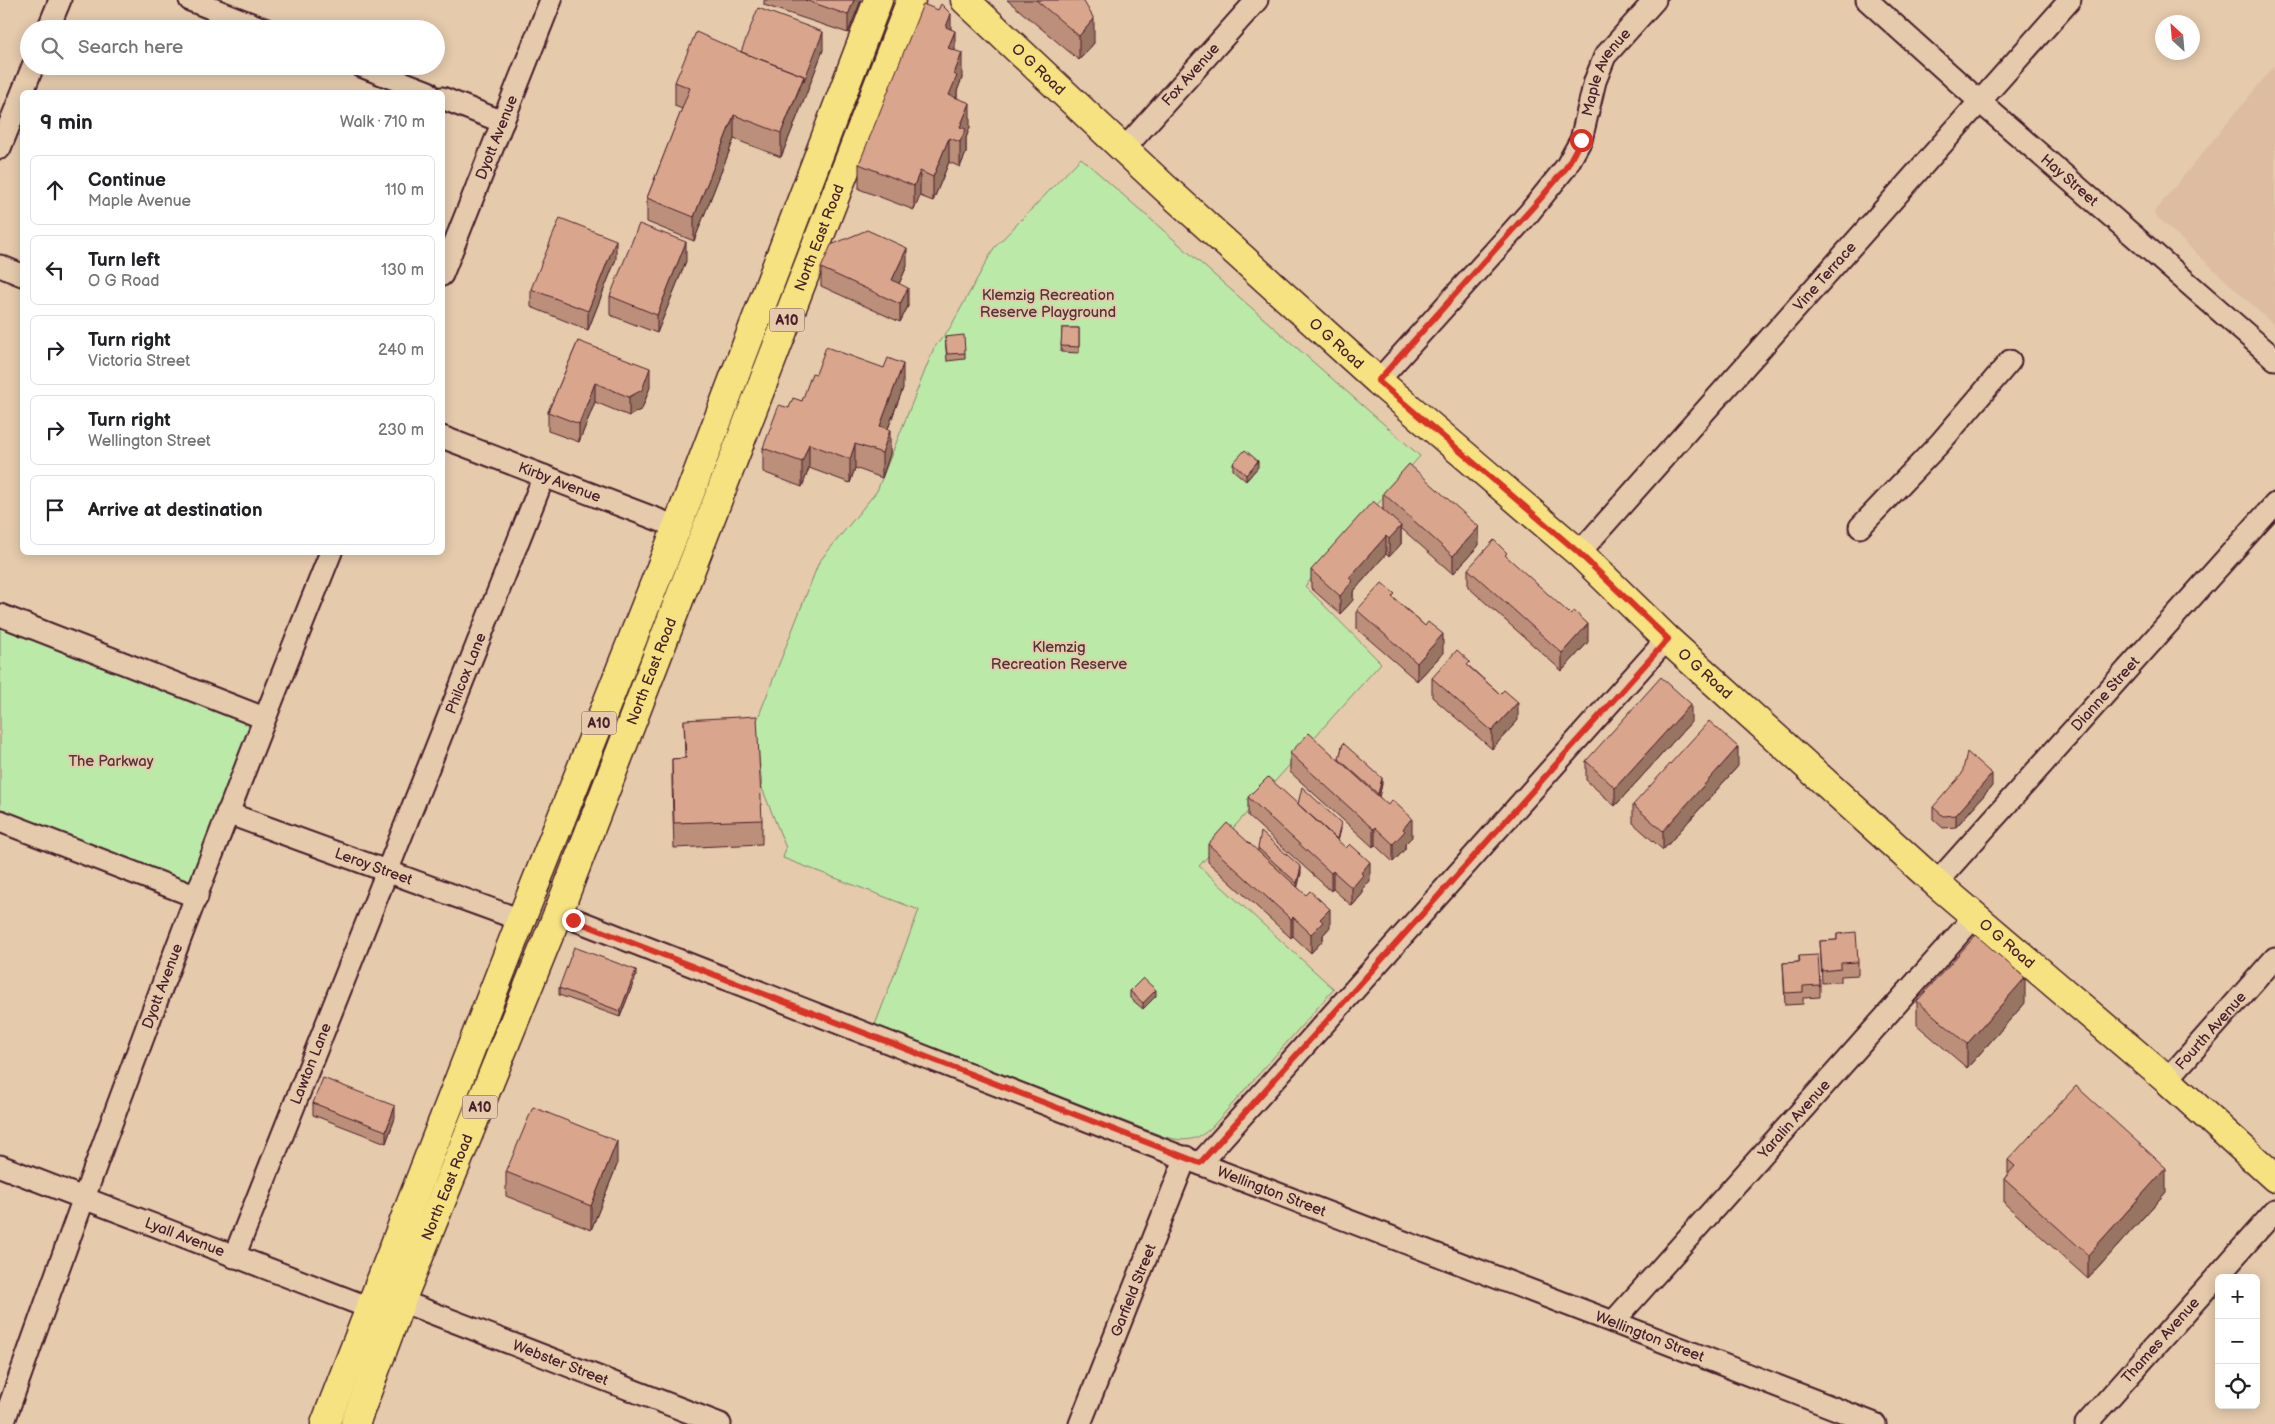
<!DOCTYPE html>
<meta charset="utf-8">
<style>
body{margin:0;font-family:"Balsamiq Sans",sans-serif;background:#f2f2f2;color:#202124}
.controls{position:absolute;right:15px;bottom:15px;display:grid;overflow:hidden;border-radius:8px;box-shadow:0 2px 12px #0003}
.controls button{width:45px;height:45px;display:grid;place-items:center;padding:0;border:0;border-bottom:1px solid #e0e0e0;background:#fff;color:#202124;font:25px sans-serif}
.compass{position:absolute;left:2155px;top:15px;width:45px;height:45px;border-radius:50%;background:#fff;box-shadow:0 2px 12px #0003;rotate:334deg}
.stop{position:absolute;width:15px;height:15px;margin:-11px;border:4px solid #d93025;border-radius:50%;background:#fff}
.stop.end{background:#d93025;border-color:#fff;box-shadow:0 1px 5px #0008}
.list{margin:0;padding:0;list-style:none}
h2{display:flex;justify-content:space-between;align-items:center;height:65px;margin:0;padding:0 20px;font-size:21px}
h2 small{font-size:16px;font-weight:400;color:#757577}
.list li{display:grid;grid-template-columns:32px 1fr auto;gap:15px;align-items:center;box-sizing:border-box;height:70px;margin:0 10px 10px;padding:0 10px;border:1px solid #e0e0e0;border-radius:8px}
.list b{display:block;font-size:19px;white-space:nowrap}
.list p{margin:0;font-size:16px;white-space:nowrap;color:#757577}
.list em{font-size:16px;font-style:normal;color:#757577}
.icon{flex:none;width:28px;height:28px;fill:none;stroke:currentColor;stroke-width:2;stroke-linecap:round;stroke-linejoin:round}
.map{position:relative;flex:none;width:2275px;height:1424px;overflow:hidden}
.search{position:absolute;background:#fff;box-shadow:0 2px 12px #0003;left:20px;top:20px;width:425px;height:55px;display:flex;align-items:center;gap:12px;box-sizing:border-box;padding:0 18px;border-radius:28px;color:#757577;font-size:19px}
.panel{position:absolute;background:#fff;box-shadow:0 2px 12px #0003;left:20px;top:90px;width:425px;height:465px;border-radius:8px}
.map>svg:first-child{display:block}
.built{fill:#debca1}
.green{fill:#bbe9a8;stroke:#82846a}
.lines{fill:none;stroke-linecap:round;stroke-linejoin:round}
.minor-casing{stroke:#4a1f2b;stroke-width:25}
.major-casing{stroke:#4a1f2b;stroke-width:31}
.highway-casing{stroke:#4a1f2b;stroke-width:31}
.minor{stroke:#e5caac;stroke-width:21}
.major{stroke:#f6e281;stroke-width:28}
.highway{stroke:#f6e281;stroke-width:28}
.wall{fill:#bb8f79;stroke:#4a1f2b}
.shaded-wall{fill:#987463;stroke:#4a1f2b}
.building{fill:#d9a68d;stroke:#4a1f2b}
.route{stroke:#d93025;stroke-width:6}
.labels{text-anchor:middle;stroke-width:4;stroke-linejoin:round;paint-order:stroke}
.shield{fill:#e5caac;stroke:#785252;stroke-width:1}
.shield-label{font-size:14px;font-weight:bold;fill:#4a1f2b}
.street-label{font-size:15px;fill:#4a1f2b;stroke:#e5caac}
.park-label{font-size:15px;fill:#553338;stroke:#e5caac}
</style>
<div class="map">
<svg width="2275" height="1424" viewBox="0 0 2275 1424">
<rect width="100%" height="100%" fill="#e5caac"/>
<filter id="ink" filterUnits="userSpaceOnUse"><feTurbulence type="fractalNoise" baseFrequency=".02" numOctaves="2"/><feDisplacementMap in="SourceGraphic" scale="10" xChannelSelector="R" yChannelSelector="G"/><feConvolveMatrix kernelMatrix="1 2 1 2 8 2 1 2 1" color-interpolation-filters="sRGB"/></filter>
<g filter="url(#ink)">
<path class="built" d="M2275,65V326L2153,213Z"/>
<path class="green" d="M1081,158L1420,456L1305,586L1381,663L1199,866L1334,989L1212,1127C1197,1141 1185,1142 1165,1137L875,1025L919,910L783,858L786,848L762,788L756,723L819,562L877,491L934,348L950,328L994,248Z
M0,615L264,718L194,896L0,820Z"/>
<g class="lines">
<defs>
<g id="minor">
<path d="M190,0L264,29"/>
<path id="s1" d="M1867,0L1987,108L2275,359"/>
<path d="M48,29L60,0"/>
<path d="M361,66L428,92"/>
<path d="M442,98L503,122"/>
<path d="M0,148L33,66"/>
<path id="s2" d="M1124,149L1257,0"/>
<path d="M0,266L22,275"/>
<path id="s3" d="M442,275L551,0"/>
<path id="s4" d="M1378,381L1529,213L1566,167L1581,140L1595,81L1605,56L1655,0"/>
<path id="s5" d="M442,437L677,527"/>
<path d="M1860,527L1940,443L2010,361"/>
<path id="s6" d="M1579,553L2070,0"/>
<path d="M0,615L264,718"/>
<path id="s7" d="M227,813L521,920"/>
<path d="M0,821L197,897"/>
<path id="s8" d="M1936,883L2275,504"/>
<path id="s9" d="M558,913L1135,1139L1613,1322L1875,1424"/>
<path id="s10" d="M2167,1080L2275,958"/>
<path d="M1200,1163L1667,639"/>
<path id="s11" d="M0,1166L370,1308"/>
<path id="s12" d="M234,1257L544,476"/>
<path id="s13" d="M401,1301L720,1424"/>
<path id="s14" d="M1613,1322L1975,916"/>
<path id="s15" d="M3,1424C106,1131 215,840 331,552"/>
<path id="s16" d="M1080,1424L1186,1157"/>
<path id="s17" d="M2086,1424L2275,1211"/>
</g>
<g id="major">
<path id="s18" d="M965,0L1164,187L1378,381L1579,553L1667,639L1936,883L2167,1080L2275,1178"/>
</g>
<g id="highway">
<path d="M325,1424L521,920L677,527L878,0"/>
<path id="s19" d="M355,1424L401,1301L558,913L911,0"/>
</g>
</defs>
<use href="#minor" class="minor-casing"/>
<use href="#major" class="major-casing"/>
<use href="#highway" class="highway-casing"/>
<use href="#minor" class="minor"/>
<use href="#major" class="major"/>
<use href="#highway" class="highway"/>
</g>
<path class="wall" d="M764,0H861L848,33L764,5Z
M1007,0H1083L1094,43L1079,60Z
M938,10L951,29L955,51L962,78L957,91V98L970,127L966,138V153L960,167L949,162L933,201L920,196L914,210L859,189V164Z
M823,50L804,100L781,157L734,139L694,241L647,222V198L682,109L675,106V82L741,52Z
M616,259L588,330L531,307V289Z
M686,261L657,333L610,315V296Z
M907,266L899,284L908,306L900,322L821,286V268Z
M1062,328H1079V353L1061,352Z
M945,337L965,353V359L947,361Z
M578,341L650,387L642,409L629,416L595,402L579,442L548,431V412Z
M816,374L903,388L888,429L890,454L882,478L855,468L850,483L809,468L802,487L763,472V448L789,408L802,401Z
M1233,463L1258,467L1246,481L1233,470Z
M1383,493L1479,545L1453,574L1401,528V544L1389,557L1386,554L1353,592V600L1340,614L1311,588V570L1383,510Z
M1507,558L1588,642L1562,671L1468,587V569Z
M1395,599L1425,626L1443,653L1417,681L1357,629V610Z
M1470,667L1500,694L1518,720L1492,749L1432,697V678Z
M684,720L762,820V844L674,848L672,783V759L685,758Z
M1691,722L1615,806L1586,780V761Z
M1343,743L1382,784L1379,797L1412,837L1405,844V849L1393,862L1375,845L1373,847L1290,772V753L1339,760Z
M1738,766L1663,850L1633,823V805Z
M1992,786L1956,827L1943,828L1933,819V807Z
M1248,797L1298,804L1341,829L1338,841L1370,881L1363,888V893L1352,906L1333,889L1331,891L1248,816Z
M1208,844L1258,851V848L1301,873L1297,887L1330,927L1323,935V940L1311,953L1293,936L1291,938L1208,862Z
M1837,934L1858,962V975L1841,976V982L1822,983L1820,941L1837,940Z
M1799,956L1820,985V997L1803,998V1004L1785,1005L1783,963L1799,962Z
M636,976L620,1017L559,995V988Z
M1130,991L1156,996L1143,1009L1130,998Z
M1917,1001L2025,1003L1967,1068L1917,1025Z
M313,1103L395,1118L386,1143L313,1115Z
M2008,1160L2166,1192L2088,1279L2004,1203V1179L2008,1174Z
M617,1165L591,1230L506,1196V1172Z"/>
<path class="shaded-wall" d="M854,0H861L848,33V15Z
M951,14V38L946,27Z
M1094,19V43L1079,60V36Z
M955,31V55L948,48Z
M823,32V50L804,100L781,157V133Z
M962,53V78L957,91V100L949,95L954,74Z
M970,103V127L966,138V153L960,167V127Z
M734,115V139L694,241V217Z
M949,138V162L933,201V177Z
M920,171V196L914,210V186Z
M616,240V259L588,330V311Z
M686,242V261L657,333V315Z
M907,248V266L892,299V280Z
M908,288V306L900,322V304Z
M903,364V388L880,450V426Z
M650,368V387L642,409L629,416V397Z
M595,383V402L579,442V424Z
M890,430V454L882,478V453Z
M809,444V468L802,487V462Z
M855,444V468L850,483V459Z
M1258,461V467L1246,481V475Z
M1401,526V544L1389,557V539Z
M1479,527V545L1453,574V556Z
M1386,536V554L1353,592V600L1340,614V596L1349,578Z
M1588,624V642L1562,671V653Z
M1443,634V653L1417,681V663Z
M1518,702V720L1492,749V731Z
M1691,704V722L1615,806V788Z
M1738,747V766L1663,850V831Z
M1992,774V786L1956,827V815Z
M1382,778V784L1378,801V794Z
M1412,818V837L1405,844V849L1393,862V844L1403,829Z
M1341,823V829L1337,845V839Z
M1375,827V845L1373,847V829Z
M1370,862V881L1363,888V893L1352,906V888L1361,873Z
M1301,867V873L1297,890V883Z
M1333,871V889L1331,891V873Z
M1330,909V927L1323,935V940L1311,953V934L1320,919Z
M1293,917V936L1291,938V919Z
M636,970V976L620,1017V1011Z
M2025,978V1003L1967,1068V1044Z
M1156,990V996L1143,1009V1003Z
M395,1106V1118L386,1143V1131Z
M617,1141V1165L591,1230V1206Z
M2166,1168V1192L2088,1279V1255Z"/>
<path class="building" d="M805,0H854L848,15Z
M1036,0H1083L1094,19L1079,36Z
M923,4L938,10L941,4L951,14L946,27L955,31L948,48L962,53L954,74L957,76L949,95L970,103L960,127L966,129L960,142L949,138L933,177L920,171L914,186L859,164Z
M758,8L823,32L804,81V76L741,52Z
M696,32L739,51L804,76L781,133L734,115L694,217L647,198L690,88L675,82Z
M560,218L616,240L588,311L531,289Z
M639,224L686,242L657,315L610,296Z
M867,230L907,248L892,280L908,288L900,304L821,268L831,245Z
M1062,328H1079V347L1061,346Z
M964,335L965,353L947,354L945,337Z
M578,341L650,368L642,390L629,397L595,383L579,424L548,412Z
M826,347L884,368L888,358L903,364L880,426L890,430L882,453L855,444L850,459L809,444L802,462L763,448L779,405L789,408L793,398L802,401L812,373L816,374Z
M1245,450L1258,461L1246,475L1233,463Z
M1409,464L1479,527L1453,556L1383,493Z
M1373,501L1401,526L1389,539L1386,536L1349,578L1353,581L1340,596L1311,570Z
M1494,540L1507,553L1505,555L1570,614L1574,611L1588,624L1562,653L1468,569Z
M1382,583L1395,594L1392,597L1425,626L1428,622L1443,634L1417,663L1357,610Z
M1457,650L1470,662L1467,665L1500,694L1504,690L1518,702L1492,731L1432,678Z
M1661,677L1691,704L1615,788L1586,761Z
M757,716L762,820L674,823L672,759L686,758L684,720Z
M1709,721L1738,747L1663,831L1633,805Z
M1309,733L1388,805L1392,800L1412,818L1403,829L1405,831L1393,844L1375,827L1373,829L1290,753Z
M1343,743L1382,778L1378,794L1339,759Z
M1967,752L1992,774L1956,815L1943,816L1933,807L1962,774Z
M1268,777L1346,848L1350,844L1370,862L1361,873L1363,875L1352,888L1333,871L1331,873L1248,797Z
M1302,787L1341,823L1337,839L1298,804Z
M1227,823L1306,895L1310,891L1330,909L1320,919L1323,922L1311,934L1293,917L1291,919L1208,844Z
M1261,832L1301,867L1297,883L1258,848Z
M1856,932L1858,962L1841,963V969L1822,971L1820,941L1837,940V934Z
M1976,935L2025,978L1967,1044L1917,1001Z
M574,947L636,970L620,1011L559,988Z
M1818,955L1820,985L1803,986V992L1785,993L1783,963L1800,962L1799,956Z
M1143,978L1156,990L1143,1003L1130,991Z
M323,1078L395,1106L386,1131L313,1103Z
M2076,1086L2166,1168L2088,1255L2004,1179L2015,1166L2008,1160Z
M533,1107L617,1141L591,1206L506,1172Z"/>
</g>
<g class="lines" filter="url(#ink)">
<path class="route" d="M573,920L1200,1163L1668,639L1579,553L1378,381L1541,198L1566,168L1581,140"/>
</g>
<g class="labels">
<g class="shield">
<rect x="769.5" y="308.5" width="35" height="23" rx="4"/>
<rect x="581.5" y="711.5" width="35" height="23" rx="4"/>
<rect x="462.5" y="1095.5" width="35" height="23" rx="4"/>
</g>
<g class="shield-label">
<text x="787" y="325">A10</text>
<text x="599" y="728">A10</text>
<text x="480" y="1112">A10</text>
</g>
<g class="street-label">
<text dy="5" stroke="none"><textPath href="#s18" startOffset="101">O G Road</textPath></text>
<text dy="5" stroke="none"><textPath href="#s4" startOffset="389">Maple Avenue</textPath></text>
<text dy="5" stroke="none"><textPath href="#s2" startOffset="100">Fox Avenue</textPath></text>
<text dy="5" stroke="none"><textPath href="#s3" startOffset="148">Dyott Avenue</textPath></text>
<text dy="5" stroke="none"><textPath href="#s1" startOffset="271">Hay Street</textPath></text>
<text dy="5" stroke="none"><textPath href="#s19" startOffset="1274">North East Road</textPath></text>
<text dy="5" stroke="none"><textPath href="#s6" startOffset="370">Vine Terrace</textPath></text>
<text dy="5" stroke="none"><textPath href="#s18" startOffset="506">O G Road</textPath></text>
<text dy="5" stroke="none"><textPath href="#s5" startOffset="126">Kirby Avenue</textPath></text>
<text dy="5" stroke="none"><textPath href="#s19" startOffset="809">North East Road</textPath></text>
<text dy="5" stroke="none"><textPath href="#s12" startOffset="628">Philcox Lane</textPath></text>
<text dy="5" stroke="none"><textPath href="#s18" startOffset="1001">O G Road</textPath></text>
<text dy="5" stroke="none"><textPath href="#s8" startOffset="254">Dianne Street</textPath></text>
<text dy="5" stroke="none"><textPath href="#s7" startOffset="156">Leroy Street</textPath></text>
<text dy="5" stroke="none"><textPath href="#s18" startOffset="1406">O G Road</textPath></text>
<text dy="5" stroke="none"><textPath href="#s15" startOffset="466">Dyott Avenue</textPath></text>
<text dy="5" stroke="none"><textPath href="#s10" startOffset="66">Fourth Avenue</textPath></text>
<text dy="5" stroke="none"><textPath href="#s12" startOffset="208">Lawton Lane</textPath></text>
<text dy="5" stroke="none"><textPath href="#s14" startOffset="272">Yaralin Avenue</textPath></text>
<text dy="5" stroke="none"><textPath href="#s19" startOffset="254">North East Road</textPath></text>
<text dy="5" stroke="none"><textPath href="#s9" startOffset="766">Wellington Street</textPath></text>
<text dy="5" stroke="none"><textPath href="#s11" startOffset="198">Lyall Avenue</textPath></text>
<text dy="5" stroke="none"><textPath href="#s16" startOffset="144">Garfield Street</textPath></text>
<text dy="5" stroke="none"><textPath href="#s9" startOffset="1171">Wellington Street</textPath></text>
<text dy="5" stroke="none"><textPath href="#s17" startOffset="112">Thames Avenue</textPath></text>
<text dy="5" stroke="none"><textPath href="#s13" startOffset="171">Webster Street</textPath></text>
</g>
<g class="park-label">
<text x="1048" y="300">Klemzig Recreation<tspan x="1048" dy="17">Reserve Playground</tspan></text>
<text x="1059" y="652">Klemzig<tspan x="1059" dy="17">Recreation Reserve</tspan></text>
<text x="111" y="766">The Parkway</text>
</g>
</g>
</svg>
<div class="controls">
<button>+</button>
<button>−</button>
<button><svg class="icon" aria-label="locate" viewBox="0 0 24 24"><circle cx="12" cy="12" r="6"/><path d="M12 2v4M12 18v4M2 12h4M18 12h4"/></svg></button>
</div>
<svg class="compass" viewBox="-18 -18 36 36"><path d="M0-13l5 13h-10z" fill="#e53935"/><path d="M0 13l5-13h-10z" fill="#757577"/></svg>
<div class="stop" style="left:1581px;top:140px"></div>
<div class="stop end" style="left:573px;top:920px"></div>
<div class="search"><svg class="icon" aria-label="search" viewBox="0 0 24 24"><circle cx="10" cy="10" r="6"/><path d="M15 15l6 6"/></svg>Search here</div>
<section class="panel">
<h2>9 min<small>Walk · 710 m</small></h2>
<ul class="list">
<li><svg class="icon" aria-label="ahead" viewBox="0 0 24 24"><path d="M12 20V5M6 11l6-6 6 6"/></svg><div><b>Continue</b><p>Maple Avenue</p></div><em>110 m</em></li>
<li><svg class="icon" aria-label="left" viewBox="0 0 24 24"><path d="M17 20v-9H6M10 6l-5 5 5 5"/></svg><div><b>Turn left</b><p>O G Road</p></div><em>130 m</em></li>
<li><svg class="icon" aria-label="right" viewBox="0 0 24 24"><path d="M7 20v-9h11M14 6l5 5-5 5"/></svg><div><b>Turn right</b><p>Victoria Street</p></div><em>240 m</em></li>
<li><svg class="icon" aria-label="right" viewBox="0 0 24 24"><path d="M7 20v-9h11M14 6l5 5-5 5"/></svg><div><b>Turn right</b><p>Wellington Street</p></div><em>230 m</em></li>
<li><svg class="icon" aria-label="arrive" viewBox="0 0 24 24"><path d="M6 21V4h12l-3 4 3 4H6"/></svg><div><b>Arrive at destination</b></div></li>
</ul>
</section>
</div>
